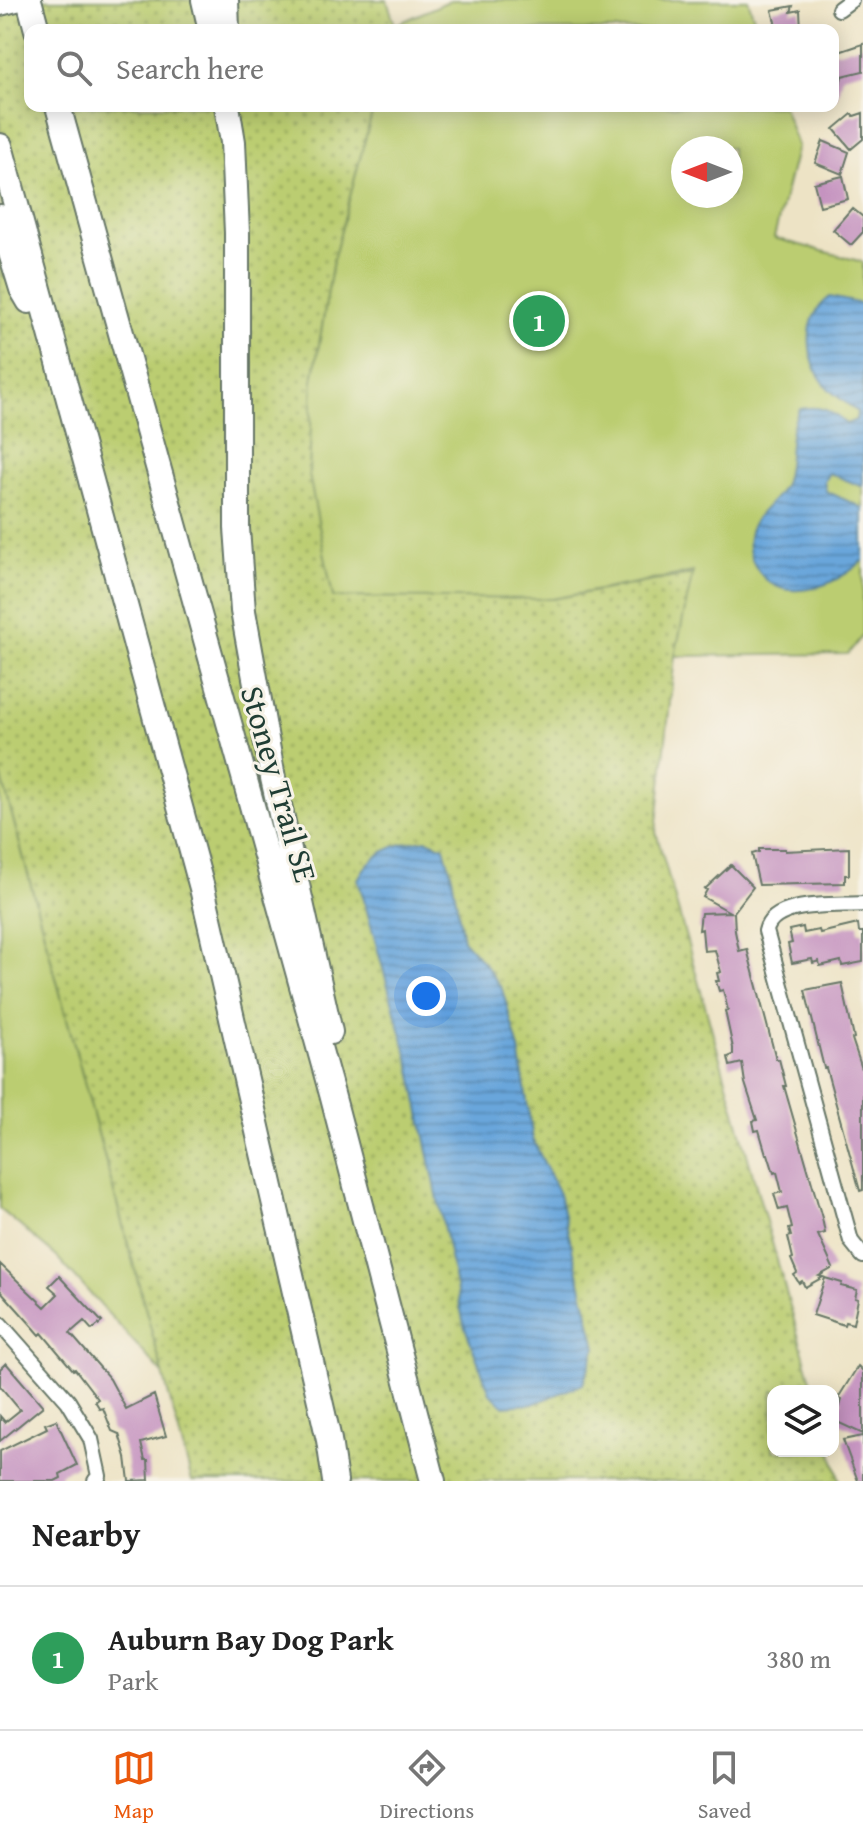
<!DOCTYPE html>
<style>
body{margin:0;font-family:"Gentium Book Plus",serif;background:#f6f6f6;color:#222}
.controls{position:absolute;right:24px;bottom:24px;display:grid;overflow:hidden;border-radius:16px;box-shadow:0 4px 20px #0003}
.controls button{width:72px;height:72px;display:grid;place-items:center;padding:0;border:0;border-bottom:2px solid #e0e0e0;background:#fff;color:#222;font:40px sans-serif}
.compass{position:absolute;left:671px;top:136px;width:72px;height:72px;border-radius:50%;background:#fff;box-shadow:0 4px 20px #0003;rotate:270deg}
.you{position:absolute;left:426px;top:996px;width:28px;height:28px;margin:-20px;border:6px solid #fff;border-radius:50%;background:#1a73e8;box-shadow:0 0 0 12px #1a73e833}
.badge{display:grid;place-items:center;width:52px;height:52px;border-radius:50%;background:#ea580c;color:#fff;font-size:26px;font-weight:700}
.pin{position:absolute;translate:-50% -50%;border:4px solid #fff;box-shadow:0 2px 8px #0006}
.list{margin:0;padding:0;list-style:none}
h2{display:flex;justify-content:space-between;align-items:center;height:104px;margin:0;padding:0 32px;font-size:34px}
h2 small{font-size:26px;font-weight:400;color:#767676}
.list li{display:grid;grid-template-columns:52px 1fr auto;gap:24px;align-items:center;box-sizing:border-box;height:144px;padding:0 32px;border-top:2px solid #e0e0e0}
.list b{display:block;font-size:30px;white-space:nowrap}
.list p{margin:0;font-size:26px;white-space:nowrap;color:#767676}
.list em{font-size:26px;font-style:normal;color:#767676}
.icon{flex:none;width:44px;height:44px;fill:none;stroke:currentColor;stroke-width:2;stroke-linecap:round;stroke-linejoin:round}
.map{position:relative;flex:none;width:863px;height:1481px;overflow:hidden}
.search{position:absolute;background:#fff;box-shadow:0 4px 20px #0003;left:24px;right:24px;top:24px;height:88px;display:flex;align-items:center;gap:20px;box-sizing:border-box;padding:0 28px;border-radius:16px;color:#767676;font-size:30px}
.sheet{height:248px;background:#fff}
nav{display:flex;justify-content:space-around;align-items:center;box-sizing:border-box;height:112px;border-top:2px solid #e0e0e0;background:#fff;font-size:22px;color:#767676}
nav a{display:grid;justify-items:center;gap:4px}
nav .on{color:#ea580c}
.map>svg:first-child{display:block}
.grass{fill:url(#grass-dots);stroke:#6d8552;stroke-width:2}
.park{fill:#bbcd71;stroke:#6d8552;stroke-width:2;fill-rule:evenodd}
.water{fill:url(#water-rules);stroke:#447288;stroke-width:2}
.building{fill:#c593c0}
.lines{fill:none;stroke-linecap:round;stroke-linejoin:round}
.minor-casing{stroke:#677767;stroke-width:18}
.secondary-casing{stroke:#677767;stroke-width:24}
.motorway-casing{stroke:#677767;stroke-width:28}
.minor{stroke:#fff;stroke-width:14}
.secondary{stroke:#fff;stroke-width:20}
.motorway{stroke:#fff;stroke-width:24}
.labels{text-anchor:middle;stroke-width:6;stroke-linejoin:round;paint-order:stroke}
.street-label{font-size:32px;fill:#1f3d34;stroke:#f7f3e8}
</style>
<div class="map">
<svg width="863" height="1481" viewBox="0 0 863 1481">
<defs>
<pattern id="grass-dots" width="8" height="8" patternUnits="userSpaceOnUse" patternTransform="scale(2)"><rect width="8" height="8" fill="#bbcd71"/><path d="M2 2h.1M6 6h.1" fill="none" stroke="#97a85e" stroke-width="1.8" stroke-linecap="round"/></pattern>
<pattern id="water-rules" width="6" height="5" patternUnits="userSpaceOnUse" patternTransform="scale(2)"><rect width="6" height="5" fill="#69a6db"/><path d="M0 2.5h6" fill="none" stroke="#5688b2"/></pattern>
</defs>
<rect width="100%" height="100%" fill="#f7f3e8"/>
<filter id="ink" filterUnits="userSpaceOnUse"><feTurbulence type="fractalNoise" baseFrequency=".0125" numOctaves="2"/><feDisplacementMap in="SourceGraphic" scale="16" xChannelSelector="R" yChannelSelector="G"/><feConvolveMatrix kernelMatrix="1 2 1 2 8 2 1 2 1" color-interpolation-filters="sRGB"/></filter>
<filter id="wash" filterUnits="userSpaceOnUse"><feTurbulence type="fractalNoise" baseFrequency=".006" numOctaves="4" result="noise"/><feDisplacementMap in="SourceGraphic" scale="32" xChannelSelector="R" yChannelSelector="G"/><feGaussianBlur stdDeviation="1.8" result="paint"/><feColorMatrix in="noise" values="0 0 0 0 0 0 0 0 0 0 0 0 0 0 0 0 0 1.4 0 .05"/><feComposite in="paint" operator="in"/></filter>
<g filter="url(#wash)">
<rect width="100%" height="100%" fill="#ede3c5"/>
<path class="grass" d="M0,0H387L395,25L394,30H30V106H374L333,261L313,381L309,475L552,599L699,573L675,656L656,832L814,1391H773V1451H831L840,1481H192L0,771Z"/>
<path class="park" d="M451,0H748L758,30H394L395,25Z
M374,106H783L797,146L774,238L863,262V635L848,654L675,656L693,572L552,599L333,597L309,475L313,381L333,261ZM683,148H731V196H683Z
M0,771L163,1374L57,1257L0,1209Z"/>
<path class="water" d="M830,297L863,304V487L829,473L824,481L826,491L863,508V560C838,585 785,607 759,572C752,562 747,549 749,537C752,511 778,503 785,481C792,457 786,431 800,409C821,405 830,410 846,424L856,420L857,412C848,403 836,397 828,388C805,363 801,318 830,297Z
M427,840L444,847L452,876L463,940L485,964L502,989L519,1049L533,1140L559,1194L596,1347L583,1384L533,1404L504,1406L490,1393L464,1325L410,1065L358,879C371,852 398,842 427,840Z"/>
<g id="blocks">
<path class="building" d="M793,6L791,12L800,10L801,30H777L772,10Z
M863,44V71L842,76L837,98H833V51L839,52Z
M863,113V139L851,149L834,129L852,114L854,116Z
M823,141L849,152L842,174L815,163Z
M843,176L848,199L820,206L814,183Z
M852,208L863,217V232L851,245L833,230Z
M849,848V875H845V883L759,885L752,854L759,852V849H785V851Z
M731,865L753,887L734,912L735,931L739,951L747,949L776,1059H779L786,1086H784L822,1218L825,1233L818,1235L833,1268L819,1276L823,1277L805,1287L802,1281L799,1283L794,1275L797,1273L791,1259L793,1258L788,1237L791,1236L789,1229L792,1228L787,1208L779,1210L774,1194L782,1192L777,1172L774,1173L768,1154H766L759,1130L755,1131L753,1121L757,1120L745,1083L742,1063L730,1066L728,1057L733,1055V1048L725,1011L728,1010L723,990L719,991L716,981H719L717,973L721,972L715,950L704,951L702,929L699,930L701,913L730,912L703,897L707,890L705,889Z
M858,924L859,932H863V962L842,966L841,961L820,966L819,961L813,963L812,959L792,963L788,944L792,943L789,930L803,927L804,933L819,930L820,933Z
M842,983L854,1038L852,1039L863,1072V1190L860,1191L826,1068H824L805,990Z
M0,1264L45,1307L58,1294L49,1286L59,1276L102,1322L92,1330L84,1321L70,1333L110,1379L126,1409L154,1395L166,1436L141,1443L145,1460H148L149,1480L129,1481L126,1457L119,1434L112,1431L103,1408L100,1409L95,1401L98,1399L75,1369L73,1370L42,1333L40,1335L34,1328L0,1290Z
M825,1278L842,1283L841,1286L857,1290L855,1298L858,1299L853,1324L845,1322L844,1325L813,1315Z
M6,1363L43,1406L0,1441V1416L5,1422L20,1410L0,1386V1369Z
M858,1366L863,1371V1434L835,1421L842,1400L838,1398Z
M56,1420L77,1465L60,1474L61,1478L55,1481H0V1451L47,1428L45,1424Z
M863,1436V1481H858L843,1440Z"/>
</g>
</g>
<g filter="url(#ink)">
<use href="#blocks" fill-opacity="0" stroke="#677767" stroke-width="2"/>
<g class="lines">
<defs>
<path id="minor" d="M839,9L851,0
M863,904C836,906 773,900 766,931L851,1241L863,1256
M0,1324L68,1401L91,1439L99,1476L95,1481"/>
<path id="secondary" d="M0,5L20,0"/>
<path id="motorway" d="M29,0L37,30
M204,0L211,30
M226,0L227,30
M58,106L332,1094L433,1481
M227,106L233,142L237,233V528L243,611L273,778L330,1032
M0,146L202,888L329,1440L335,1481
M0,217L22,289L29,301"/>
</defs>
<use href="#minor" class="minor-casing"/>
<use href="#secondary" class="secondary-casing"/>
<use href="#motorway" class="motorway-casing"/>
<use href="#minor" class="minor"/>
<use href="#secondary" class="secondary"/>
<use href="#motorway" class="motorway"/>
</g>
</g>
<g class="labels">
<g class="street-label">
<text transform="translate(279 784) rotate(74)" y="11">Stoney Trail SE</text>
</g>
</g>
</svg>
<div class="controls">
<button><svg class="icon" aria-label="layers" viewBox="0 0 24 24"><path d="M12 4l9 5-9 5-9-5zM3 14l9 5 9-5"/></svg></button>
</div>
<svg class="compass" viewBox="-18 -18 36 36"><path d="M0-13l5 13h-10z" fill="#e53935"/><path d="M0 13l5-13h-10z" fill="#767676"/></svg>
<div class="you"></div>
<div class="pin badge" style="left:539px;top:321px;background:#2e9e5b">1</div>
<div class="search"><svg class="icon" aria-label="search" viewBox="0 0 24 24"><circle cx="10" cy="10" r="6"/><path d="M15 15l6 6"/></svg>Search here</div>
</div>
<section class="sheet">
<h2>Nearby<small></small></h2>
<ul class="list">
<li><span class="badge" style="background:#2e9e5b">1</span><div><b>Auburn Bay Dog Park</b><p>Park</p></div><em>380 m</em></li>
</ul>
</section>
<nav>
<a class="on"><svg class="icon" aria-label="map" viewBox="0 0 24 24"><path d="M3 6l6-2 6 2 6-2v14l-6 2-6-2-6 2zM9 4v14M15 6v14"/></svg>Map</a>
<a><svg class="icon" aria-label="directions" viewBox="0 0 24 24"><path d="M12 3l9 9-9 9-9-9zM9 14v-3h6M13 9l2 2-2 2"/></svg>Directions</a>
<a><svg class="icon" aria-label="saved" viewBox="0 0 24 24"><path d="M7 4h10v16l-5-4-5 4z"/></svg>Saved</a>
</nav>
